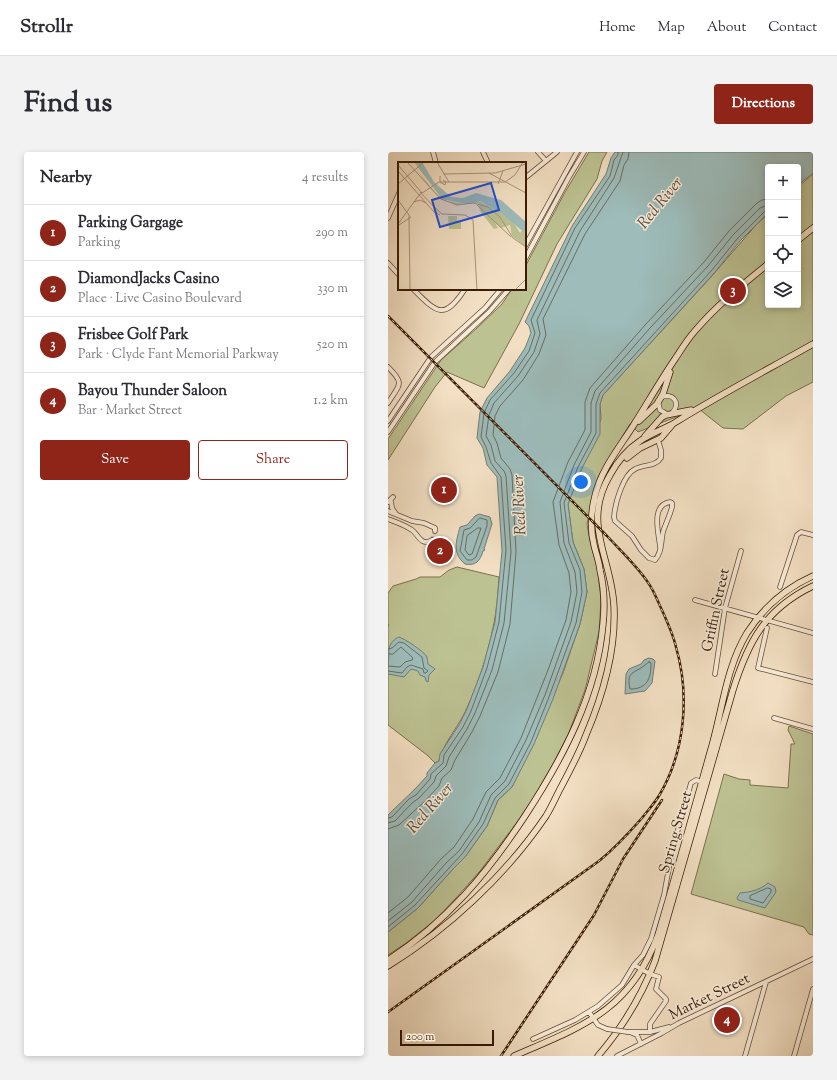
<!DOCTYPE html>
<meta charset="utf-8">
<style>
body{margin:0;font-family:"Sorts Mill Goudy",serif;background:#f2f2f3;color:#2b2b33}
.controls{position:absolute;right:12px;top:12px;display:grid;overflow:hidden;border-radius:4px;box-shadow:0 2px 6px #0003}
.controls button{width:36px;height:36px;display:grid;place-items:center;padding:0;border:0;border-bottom:1px solid #e1e1e2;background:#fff;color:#2b2b33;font:20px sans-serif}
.scale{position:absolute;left:12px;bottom:10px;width:94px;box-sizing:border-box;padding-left:4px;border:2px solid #3a1c05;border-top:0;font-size:11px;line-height:14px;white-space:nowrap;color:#3a1c05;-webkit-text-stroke:3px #f7ebd9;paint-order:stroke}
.you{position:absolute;left:193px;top:330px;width:14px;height:14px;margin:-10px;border:3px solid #fff;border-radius:50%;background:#1a73e8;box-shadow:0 0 0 6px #1a73e833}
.badge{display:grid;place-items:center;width:26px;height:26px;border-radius:50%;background:#8f2418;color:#fff;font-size:13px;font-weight:700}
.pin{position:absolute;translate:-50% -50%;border:2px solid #fff;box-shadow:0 1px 4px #0006}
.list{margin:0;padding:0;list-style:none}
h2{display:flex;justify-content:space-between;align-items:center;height:52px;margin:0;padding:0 16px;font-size:17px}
h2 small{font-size:13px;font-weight:400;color:#7c7c81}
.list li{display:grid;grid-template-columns:26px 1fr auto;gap:12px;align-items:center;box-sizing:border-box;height:56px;padding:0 16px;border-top:1px solid #e1e1e2}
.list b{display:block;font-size:15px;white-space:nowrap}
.list p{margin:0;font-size:13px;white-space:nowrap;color:#7c7c81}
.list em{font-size:13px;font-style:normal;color:#7c7c81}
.actions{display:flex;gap:8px;padding:12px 16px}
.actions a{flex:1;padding:9px 0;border:1px solid #8f2418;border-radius:4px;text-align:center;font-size:14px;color:#8f2418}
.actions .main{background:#8f2418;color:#fff}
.icon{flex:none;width:22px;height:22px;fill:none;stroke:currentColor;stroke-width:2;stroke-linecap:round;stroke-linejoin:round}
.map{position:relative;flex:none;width:425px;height:904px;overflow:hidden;border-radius:4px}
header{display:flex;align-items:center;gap:24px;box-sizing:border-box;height:56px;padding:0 20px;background:#fff;border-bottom:1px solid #e1e1e2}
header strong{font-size:19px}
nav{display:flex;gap:22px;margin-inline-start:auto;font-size:14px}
.intro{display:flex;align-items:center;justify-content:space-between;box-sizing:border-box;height:96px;padding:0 24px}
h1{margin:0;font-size:28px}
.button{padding:10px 18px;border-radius:4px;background:#8f2418;color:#fff;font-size:14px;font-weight:700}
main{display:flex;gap:24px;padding:0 24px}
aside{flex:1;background:#fff;border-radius:4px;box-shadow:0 2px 6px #0003}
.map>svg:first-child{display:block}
.green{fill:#bdc293;stroke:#7c6f4c}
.water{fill:#9dbcba;stroke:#757c72}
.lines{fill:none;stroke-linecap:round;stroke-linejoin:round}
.shore{stroke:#6c6c60;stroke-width:1}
.minor-tunnel{stroke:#ceb99e;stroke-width:4;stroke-dasharray:4 2;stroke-linecap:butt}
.minor-casing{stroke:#684d35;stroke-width:5.5}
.major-casing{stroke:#3a1c05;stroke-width:7}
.minor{stroke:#f7ebd9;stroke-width:4}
.major{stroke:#f3e0c4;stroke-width:5.5}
.rail-casing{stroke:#3a1c05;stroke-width:2.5}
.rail{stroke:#f7ebd9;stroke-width:1;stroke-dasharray:3;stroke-linecap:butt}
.minor-bridge-casing{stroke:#684d35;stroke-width:5.5;stroke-linecap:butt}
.minor-bridge{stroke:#f7ebd9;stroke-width:4}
.labels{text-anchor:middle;stroke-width:3;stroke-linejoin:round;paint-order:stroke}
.street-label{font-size:15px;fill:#3a1c05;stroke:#f7ebd9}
.water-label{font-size:16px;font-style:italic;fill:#584c3b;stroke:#f7ebd9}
.inset-road{fill:none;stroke:#a99278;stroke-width:1}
.view{fill:#1d4ed8;fill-opacity:0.15;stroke:#1d4ed8;stroke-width:2}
.inset-edge{fill:none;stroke:#3a1c05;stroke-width:2}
</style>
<header>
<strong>Strollr</strong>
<nav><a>Home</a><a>Map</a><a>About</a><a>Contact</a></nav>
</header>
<div class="intro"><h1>Find us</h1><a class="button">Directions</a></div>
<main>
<aside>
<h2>Nearby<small>4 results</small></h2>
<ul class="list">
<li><span class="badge">1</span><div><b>Parking Gargage</b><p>Parking</p></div><em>290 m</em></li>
<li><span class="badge">2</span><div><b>DiamondJacks Casino</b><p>Place · Live Casino Boulevard</p></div><em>330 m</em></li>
<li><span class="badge">3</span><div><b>Frisbee Golf Park</b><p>Park · Clyde Fant Memorial Parkway</p></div><em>520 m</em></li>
<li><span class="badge">4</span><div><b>Bayou Thunder Saloon</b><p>Bar · Market Street</p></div><em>1.2 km</em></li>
</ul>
<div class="actions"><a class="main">Save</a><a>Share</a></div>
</aside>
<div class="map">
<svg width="425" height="904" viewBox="0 0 425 904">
<rect width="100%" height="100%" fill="#f3e0c4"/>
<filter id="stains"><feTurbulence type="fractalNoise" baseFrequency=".005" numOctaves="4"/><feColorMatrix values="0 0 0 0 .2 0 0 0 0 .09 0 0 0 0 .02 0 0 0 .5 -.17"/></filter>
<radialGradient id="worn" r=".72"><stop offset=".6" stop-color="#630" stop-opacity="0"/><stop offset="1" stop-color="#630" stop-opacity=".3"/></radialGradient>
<path class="green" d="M201,0H219L214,9L209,27L169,92L131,172L96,236L59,220L47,235L0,308V287L53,208L88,177L114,152L124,137H137V115L176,42Z
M425,22V191L293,263L250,280L242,272L210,325L199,372L202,390L209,414L213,448L211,480L197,538L180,583L166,610L146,645L130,669L92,719L68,746L46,769L18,791L0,803V780L30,756L65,717L77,705L99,674L110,648L124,635L175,521L192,472L199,440L196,417L185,390L180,352L213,267L212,252L215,243L323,125L368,73L380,62V153H410V35Z
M425,195V230L398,244L355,277L335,276L311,257Z
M69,415L111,425C110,440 109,456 106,471C100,501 91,530 78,558C71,574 54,593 51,609L47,611L39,603L0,573V475L1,473L0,472V441L5,434L28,427L32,425H52L61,418Z
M401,574L425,582V783L421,782L416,775L303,742L336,622L351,627L362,628V633L400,636L403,592H407L400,578Z"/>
<path class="water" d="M227,0H425V21L410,33V15H380V61L352,89L327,120L215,243L212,252V282L194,316L180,352L185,390L196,417L199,440L192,472L165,547L146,592L124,635L110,648L99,674L77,705L65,717L30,756L0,780V663C13,650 27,638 39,624V621L47,611L51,609L52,602L71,573L79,557L95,515L107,470L114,399L109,325L99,313L95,296L89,286L92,260L99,246L122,219L137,196L143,181L141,174L137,170L184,74L218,22L223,6Z
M91,362L102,365L104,372L103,375L96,397L97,398L95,399C92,409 88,414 77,412C64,401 68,390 72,375L79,373L87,364Z
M11,485C17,487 37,500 39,505C39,506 40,511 40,512L47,517L41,523L40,530L38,529L37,525L32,523L30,519L23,517L16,525L0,522L1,496C2,492 7,486 11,485Z
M261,506L265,507L267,509L264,531L257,539L237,542L238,522L241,517L253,512L256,508Z
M380,731L387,735L388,740L377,756L350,748L349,746L352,741C363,740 372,738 380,731Z"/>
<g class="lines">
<path class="shore" d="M92,366L99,368V374L88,405L84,408H79L72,399L76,378L82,376Z
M90,376H93L84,402L81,403L77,398L79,384Z
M0,497L4,496L11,490L16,491L34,505L36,516L40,519L38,521H36L35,517L23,513L19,515L14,521L0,519
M0,502H5L13,495L25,506L24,508L17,510L12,515L0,514
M261,510L263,511C263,527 259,537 242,537C239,523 242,522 253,516C256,514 258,512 261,510Z
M0,666L4,665L21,647L28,643L42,627L43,622L55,611L56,603L75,575L83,559L99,516L111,470L118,398L113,325L103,311L98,295L93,285L96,261L102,248L126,221L141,199L147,181L143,168L187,76L222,24L226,8L230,3V0
M0,671L7,669L24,651L31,646L46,630L48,624L58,614L61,605L79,577L87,561L104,518L116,471L123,400L118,324L116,319L107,309L103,293L98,284L101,263L106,251L130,224L146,200L152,182L149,168L192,79L226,26L235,0
M0,677L11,673L36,650L51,634L54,626L63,618L67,608L84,580L92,564L110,520L122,472L128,400L124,323L122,317L113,306L109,291L105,283L107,264L112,254L135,228L151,202L158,183L155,167L197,82L232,29L236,13L240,7L241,0
M380,736L383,737V740L375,751L362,747V744Z
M0,761L20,745L53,707L66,695L85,667L98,640L112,626L133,586L160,518L178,468L183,440L181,421L171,393L165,350L180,310L197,278V250L202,236L258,172L316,110L341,79L369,51L374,48L380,47
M0,769L24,750L58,711L71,699L91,670L103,643L117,629L138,588L157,543L183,470L189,440L187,420L176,391L172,350L186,313L203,280V251L207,239L262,176L320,114L345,83L372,56L380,53
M0,775L27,753L62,715L74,702L95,672L107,646L121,632L143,590L161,545L188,471L194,440L192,418L181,391L176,351L190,315L208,281V252L212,241L324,118L349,87L376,60L380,58"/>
<path class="minor-tunnel" d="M44,388L47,379"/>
<defs>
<path id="minor" d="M45,0L48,11
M95,0L100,11
M150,0L158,9
M137,26L169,0
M0,66L11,41
M137,94L189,0
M137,107L181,25L196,0
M0,111L11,123
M25,137C49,161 56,169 77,137
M0,215C17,232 12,232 0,251
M272,246C284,239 294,251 284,261
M270,249L272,258L279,262
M0,269L43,205L97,156L113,137
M0,280L47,210L101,160L121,137
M270,288L273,298V306C267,315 256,312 247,317C235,323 227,351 226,365L227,369L244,384L253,398L261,406L267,408C274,401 273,389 275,380C278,371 282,363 284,355V351L282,350C262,353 271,382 272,395
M3,349L4,356L8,362
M0,350L5,345
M0,359L24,369L36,371L47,376V379
M0,367C8,370 17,373 24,378C30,382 33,395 44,388
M392,435L409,383L413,380L425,383
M307,448L425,481
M379,476L370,516L425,530
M327,522L337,456L353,399
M386,566L425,577
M246,813L262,822L271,825L268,837L278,847V849L262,872V880
M201,860L210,873L219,877
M240,880H262L281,875
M244,881L249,883L253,892
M145,887L187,868L210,854L234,833L246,813L255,803L263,787L276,743L284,699L303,631L308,628L317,631
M229,904L274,881L291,871L425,807
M357,904L378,830
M406,904L425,837"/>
<path id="major" d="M410,88L425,76
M251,269L269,252L275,242L282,220
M257,284L274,265L278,263L303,258
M239,306L252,296L273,286L284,273
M0,808C58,771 100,720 137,664C175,606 209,542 215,472C217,454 216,435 212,418C211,409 208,402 206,393C202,377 203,360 207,344C213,318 231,296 245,274C259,252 272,229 287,207C293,198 299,188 306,180C328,154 354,133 380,112
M0,814C60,777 118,723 158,664C163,656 167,647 171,639C181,620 191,602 198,583C215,543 228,499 226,455C224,406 193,372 222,323C229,310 240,297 252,289C263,281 277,277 288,270C333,242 379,218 425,192
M126,904C195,874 242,859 270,783C289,719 307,654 325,590C335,553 339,514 359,481C375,456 398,436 425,424
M210,904C234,876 254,843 267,809L345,538C360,490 377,457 425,434"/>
</defs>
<use href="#minor" class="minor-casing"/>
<use href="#major" class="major-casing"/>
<use href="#minor" class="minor"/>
<use href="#major" class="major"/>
<defs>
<path id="rail" d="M0,164L219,384C233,399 248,413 259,429C265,437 269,447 273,456C279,469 285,482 288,495C302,543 297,599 272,642C267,651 260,658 254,666C240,682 227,696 211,709L0,860
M113,904L206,763L235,707L274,648"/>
</defs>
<use href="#rail" class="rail-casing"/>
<use href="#rail" class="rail"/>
<defs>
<path id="minor-bridge" d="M219,877L240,880"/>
</defs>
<use href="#minor-bridge" class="minor-bridge-casing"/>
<use href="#minor-bridge" class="minor-bridge"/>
</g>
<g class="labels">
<g class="street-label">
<text transform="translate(327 458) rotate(-78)" y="5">Griffin Street</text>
<text transform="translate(287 680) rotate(-74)" y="5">Spring Street</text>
<text transform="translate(321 844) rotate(-26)" y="5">Market Street</text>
</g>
<g class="water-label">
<text transform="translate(271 50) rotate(-51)" y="6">Red River</text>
<text transform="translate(130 353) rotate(-93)" y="6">Red River</text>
<text transform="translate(41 655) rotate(-49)" y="6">Red River</text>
</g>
</g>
<g transform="translate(10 10)">
<rect width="128" height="128" fill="#f3e0c4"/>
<path d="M21,10L38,32L49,39L66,42L74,39H81L102,50L116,61L122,71L124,68L128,72V85L114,74L112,63L103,66L97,61L100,66L96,67L82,49L80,41L59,43L42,37L30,24ZM50,54H59V59L63,58V67H51Z" fill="#bdc293"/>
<path d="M16,0H24L36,20L53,35L65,36L78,31L103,38L128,60V72L103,51L82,39L68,42L44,37Z" fill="#9dbcba"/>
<path class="inset-road" d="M9,0L43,37L59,43L75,41L90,45L102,55L115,76L128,85M39,0L51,20M0,3L24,31M0,9L36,50L42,53M91,11L128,31M45,12L97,11L128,2M42,14V20L47,23L48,20L45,18M0,22L26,0M100,22L105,9M22,30L36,45M0,38L11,53L12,128M16,40L22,38L28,41M79,43L113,75M35,44L44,52L67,53L75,58L79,128M0,62L21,33L41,20H107L117,13L125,0M1,63L13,55M117,128L128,117"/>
<path class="view" d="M93,21L101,48L42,65L34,38Z"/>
<rect width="128" height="128" class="inset-edge"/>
</g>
<rect width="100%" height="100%" filter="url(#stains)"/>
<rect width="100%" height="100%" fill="url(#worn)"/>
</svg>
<div class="controls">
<button>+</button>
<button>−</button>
<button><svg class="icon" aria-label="locate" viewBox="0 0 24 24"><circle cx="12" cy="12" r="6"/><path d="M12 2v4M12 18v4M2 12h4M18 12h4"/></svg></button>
<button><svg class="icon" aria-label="layers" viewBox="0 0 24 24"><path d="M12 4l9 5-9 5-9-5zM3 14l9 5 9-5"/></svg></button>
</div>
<div class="scale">200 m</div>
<div class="you"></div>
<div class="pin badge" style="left:56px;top:338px">1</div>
<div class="pin badge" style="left:52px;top:399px">2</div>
<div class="pin badge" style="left:345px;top:139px">3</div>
<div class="pin badge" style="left:339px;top:868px">4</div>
</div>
</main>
